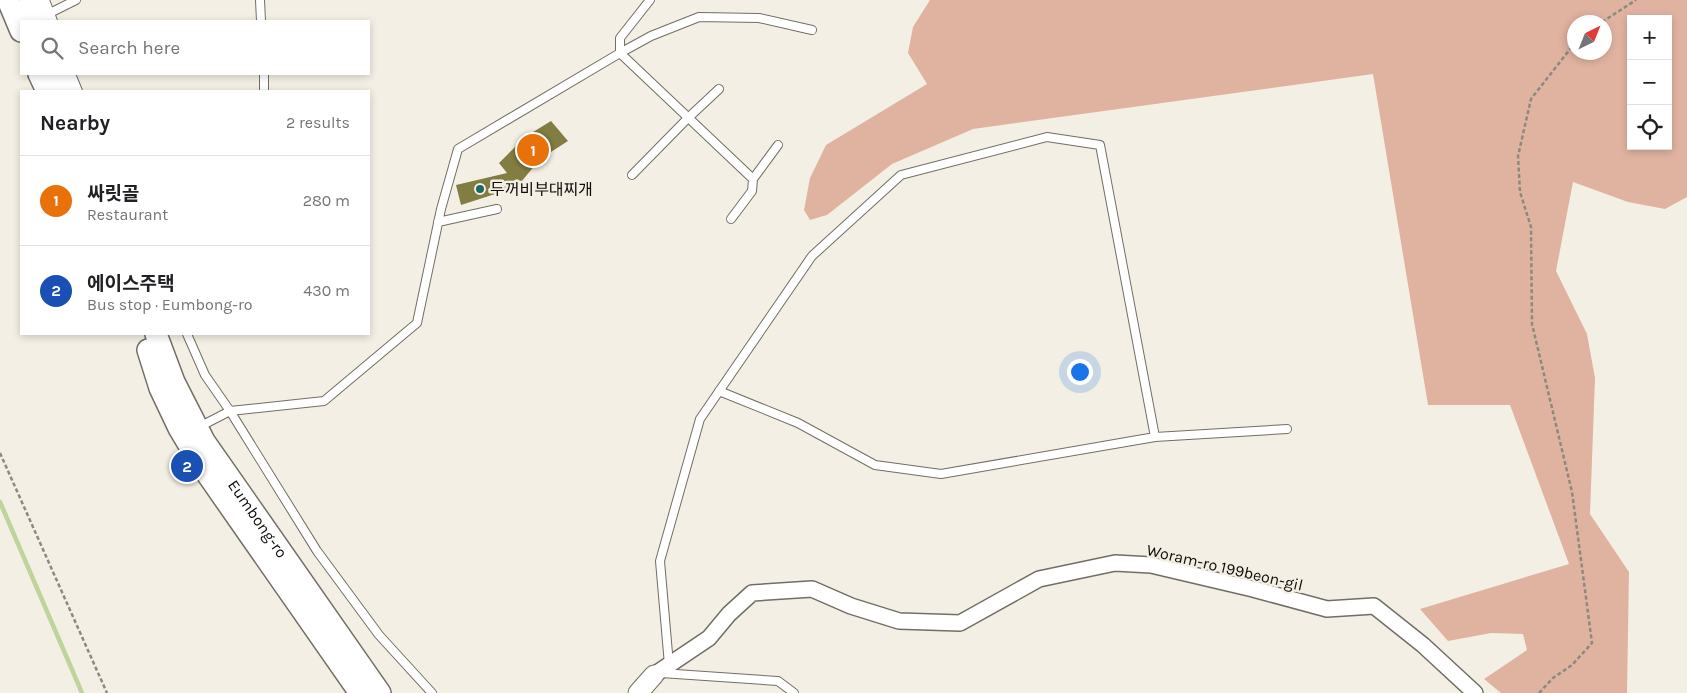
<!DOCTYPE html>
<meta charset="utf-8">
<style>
body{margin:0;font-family:Karla,"Noto Sans KR",sans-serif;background:#f6f6f6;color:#202124}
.controls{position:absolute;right:15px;top:15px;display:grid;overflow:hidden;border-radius:0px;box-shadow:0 2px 8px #0003}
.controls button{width:45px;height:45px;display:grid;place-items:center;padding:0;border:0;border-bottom:1px solid #e0e0e0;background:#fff;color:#202124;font:25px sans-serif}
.compass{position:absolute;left:1567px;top:15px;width:45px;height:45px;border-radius:50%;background:#fff;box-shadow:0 2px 8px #0003;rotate:43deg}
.you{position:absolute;left:1079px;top:371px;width:18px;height:18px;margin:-12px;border:4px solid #fff;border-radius:50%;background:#1a73e8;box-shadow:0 0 0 8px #1a73e833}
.badge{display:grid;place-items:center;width:32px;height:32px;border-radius:50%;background:#db2777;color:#fff;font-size:16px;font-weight:700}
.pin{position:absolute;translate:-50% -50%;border:2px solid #fff;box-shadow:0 1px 5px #0006}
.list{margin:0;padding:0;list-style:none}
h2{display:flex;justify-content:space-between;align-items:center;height:65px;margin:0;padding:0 20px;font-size:21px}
h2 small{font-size:16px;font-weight:400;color:#757577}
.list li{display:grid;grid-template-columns:32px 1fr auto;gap:15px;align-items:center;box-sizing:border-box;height:90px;padding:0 20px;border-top:1px solid #e0e0e0}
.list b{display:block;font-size:19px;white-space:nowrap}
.list p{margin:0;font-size:16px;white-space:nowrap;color:#757577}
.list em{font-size:16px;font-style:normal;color:#757577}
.icon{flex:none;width:28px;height:28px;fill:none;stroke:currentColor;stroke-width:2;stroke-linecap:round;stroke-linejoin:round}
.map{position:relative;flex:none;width:1687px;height:693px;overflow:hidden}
.search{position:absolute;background:#fff;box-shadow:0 2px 8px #0003;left:20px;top:20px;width:350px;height:55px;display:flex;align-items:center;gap:12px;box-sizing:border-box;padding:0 18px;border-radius:0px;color:#757577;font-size:19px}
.panel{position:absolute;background:#fff;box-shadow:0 2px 8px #0003;left:20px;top:90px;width:350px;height:245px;border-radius:0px}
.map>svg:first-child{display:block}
.green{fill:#e0b3a1;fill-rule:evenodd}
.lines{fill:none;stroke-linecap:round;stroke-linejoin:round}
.stream{stroke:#bed49a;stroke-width:4.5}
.building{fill:#827d42}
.service-casing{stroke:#726e65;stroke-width:10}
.minor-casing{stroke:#726e65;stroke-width:18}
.tertiary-casing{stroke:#726e65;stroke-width:21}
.secondary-casing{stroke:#726e65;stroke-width:24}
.path{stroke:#8c8981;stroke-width:2.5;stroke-dasharray:4 2.5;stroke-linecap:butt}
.service{stroke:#fff;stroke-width:8}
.minor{stroke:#fff;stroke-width:15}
.tertiary{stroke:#fff;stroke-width:19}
.secondary{stroke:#fff;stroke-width:21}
.poi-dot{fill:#1d6861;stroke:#f4efe4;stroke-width:2}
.labels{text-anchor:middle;stroke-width:5;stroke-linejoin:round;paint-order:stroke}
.poi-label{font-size:16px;fill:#0f0d0a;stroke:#f4efe4;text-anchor:start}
.street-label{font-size:16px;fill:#0f0d0a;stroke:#f4efe4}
</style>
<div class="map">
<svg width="1687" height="693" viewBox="0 0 1687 693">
<rect width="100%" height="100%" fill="#f4efe4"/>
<path class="green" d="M930,0H1687V197L1665,209L1628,202L1573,182L1556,271L1587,334L1595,378L1590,514L1629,572L1627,693H1501L1484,679L1527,650L1523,634L1491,633L1448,641L1420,609L1569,564L1510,405H1428L1373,74L973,129L892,164L827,215L810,220L804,210L810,178L826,145L927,84L908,53L913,27ZM1631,19H1668V146H1631ZM1574,22H1604V52H1574Z"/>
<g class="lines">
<path class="stream" d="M0,502L82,693"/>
</g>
<path class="building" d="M551,121L568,141L540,159L517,187L461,205L456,185L507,173L499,163L525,137Z"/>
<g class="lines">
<defs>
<path id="service" d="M45,0L53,21
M260,0L261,21
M650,0L620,38V53L651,36L699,17L759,18L812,30
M50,13L76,0
M71,74L78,91
M264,74V91
M632,175L688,118L719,89
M753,179L778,145
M438,222L497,209
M187,334L205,375L230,411L317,551L379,635L432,693
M199,427L230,411L324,401L417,323L441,209L458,149L620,53L753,179L752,191L731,219
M1155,437L1287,429
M669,665L660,561L700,419L812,256L901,175L1047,137L1100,145L1155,437L941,474L875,465L798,423L719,391
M661,673L778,681L794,693"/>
<path id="minor" d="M654,675L709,638L729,614L752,593L812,589L851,606L899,621L960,623L1039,579L1115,563L1151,565L1253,589L1327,609L1374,606L1423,645L1475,693"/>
<path id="tertiary" d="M638,693L654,675"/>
<g id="secondary">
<path d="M8,0L21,31"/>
<path d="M30,0L38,21"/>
<path d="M39,74L47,91"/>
<path d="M59,74L66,91"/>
<path id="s1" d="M156,334L174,382L204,441L380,693"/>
<path d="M148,350L160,388L179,428L203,468L360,693"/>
</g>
</defs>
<use href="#service" class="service-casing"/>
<use href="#minor" class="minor-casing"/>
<use href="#tertiary" class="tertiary-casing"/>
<use href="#secondary" class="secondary-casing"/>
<path class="path" d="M1602,22L1636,0
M0,453L107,693
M1539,693L1553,678L1572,665L1592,643L1572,492L1532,324L1531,227L1520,192L1518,156L1531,99L1574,44"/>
<use href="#service" class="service"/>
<use href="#minor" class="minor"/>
<use href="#tertiary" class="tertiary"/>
<use href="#secondary" class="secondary"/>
</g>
<circle class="poi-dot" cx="480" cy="189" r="5"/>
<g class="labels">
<g class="poi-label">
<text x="490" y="195">두꺼비부대찌개</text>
</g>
<g class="street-label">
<text dy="6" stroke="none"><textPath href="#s1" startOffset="212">Eumbong-ro</textPath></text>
<text transform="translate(1225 567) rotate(13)" y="6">Woram-ro 199beon-gil</text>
</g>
</g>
</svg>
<div class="controls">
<button>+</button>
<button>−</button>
<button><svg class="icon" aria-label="locate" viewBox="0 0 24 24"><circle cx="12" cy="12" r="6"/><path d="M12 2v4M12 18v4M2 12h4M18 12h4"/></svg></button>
</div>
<svg class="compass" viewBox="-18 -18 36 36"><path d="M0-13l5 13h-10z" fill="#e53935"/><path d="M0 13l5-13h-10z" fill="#757577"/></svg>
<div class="you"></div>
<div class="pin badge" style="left:533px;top:150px;background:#e8710a">1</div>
<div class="pin badge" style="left:187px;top:466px;background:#1a4fb4">2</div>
<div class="search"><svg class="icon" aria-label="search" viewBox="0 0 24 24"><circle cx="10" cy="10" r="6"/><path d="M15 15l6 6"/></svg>Search here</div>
<section class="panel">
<h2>Nearby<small>2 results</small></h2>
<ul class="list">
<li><span class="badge" style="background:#e8710a">1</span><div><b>싸릿골</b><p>Restaurant</p></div><em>280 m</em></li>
<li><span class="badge" style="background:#1a4fb4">2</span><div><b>에이스주택</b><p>Bus stop · Eumbong-ro</p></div><em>430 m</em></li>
</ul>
</section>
</div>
